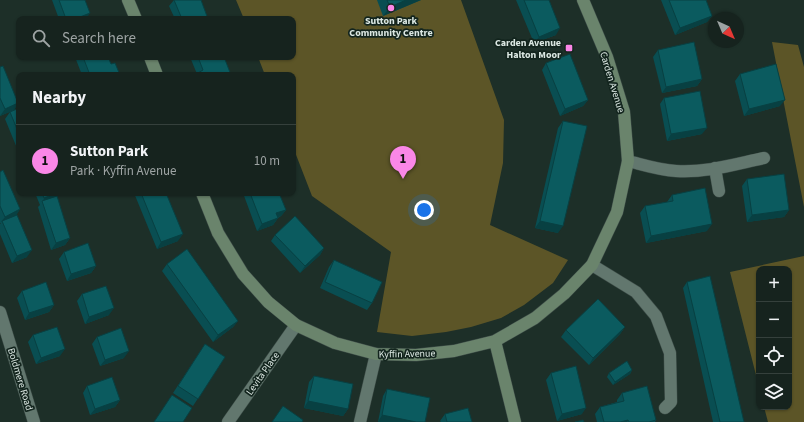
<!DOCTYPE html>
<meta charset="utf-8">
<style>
body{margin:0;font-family:"Source Sans 3",sans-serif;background:#232f2b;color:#f1f3f6}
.controls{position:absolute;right:12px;bottom:12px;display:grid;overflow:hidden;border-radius:8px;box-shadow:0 1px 3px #0004}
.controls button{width:36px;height:36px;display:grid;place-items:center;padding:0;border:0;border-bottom:1px solid #35403c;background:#16231e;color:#f1f3f6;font:20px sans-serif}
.compass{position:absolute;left:708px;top:12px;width:36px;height:36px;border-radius:50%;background:#16231e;box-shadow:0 1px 3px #0004;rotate:136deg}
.you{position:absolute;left:424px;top:210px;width:14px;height:14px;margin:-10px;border:3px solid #fff;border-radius:50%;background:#1a73e8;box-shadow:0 0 0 6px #1a73e833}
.badge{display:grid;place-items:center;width:26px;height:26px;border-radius:50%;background:#fa87e7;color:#111;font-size:13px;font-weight:700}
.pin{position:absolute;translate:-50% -33px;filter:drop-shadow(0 1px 2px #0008)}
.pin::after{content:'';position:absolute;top:21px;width:14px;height:12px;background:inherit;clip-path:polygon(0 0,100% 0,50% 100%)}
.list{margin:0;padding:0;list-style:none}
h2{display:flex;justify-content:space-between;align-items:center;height:52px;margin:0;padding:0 16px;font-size:17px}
h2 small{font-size:13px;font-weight:400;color:#9ea4a4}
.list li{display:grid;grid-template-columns:26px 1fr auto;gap:12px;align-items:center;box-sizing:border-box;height:72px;padding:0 16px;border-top:1px solid #35403c}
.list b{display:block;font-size:15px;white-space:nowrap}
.list p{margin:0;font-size:13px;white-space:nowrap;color:#9ea4a4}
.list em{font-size:13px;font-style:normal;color:#9ea4a4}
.icon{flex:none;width:22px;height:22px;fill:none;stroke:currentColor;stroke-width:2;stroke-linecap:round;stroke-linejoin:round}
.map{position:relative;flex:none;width:804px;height:422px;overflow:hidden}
.search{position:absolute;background:#16231e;box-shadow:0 1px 3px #0004;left:16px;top:16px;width:280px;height:44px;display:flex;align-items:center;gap:10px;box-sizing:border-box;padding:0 14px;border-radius:8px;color:#9ea4a4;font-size:15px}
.panel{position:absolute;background:#16231e;box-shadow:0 1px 3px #0004;left:16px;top:72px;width:280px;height:124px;border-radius:8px}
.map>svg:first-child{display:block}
.green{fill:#5c5527}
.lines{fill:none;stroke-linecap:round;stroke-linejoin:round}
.street-casing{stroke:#3e4d48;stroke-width:13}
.secondary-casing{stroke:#3e4d48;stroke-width:13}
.street{stroke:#62776e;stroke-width:12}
.secondary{stroke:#6a846c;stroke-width:12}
.wall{fill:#094e52}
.shaded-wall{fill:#084042}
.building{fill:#0b5b5f;stroke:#084042}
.poi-dot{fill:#fa87e7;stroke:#13251e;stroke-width:1.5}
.labels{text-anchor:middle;stroke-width:3.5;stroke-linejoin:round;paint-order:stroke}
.poi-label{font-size:10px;font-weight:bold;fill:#dce8e3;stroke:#13251e}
.street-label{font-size:10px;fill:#dce8e3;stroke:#13251e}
</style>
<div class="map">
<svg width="804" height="422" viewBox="0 0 804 422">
<rect width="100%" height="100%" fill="#1d2f28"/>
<path class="green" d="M236,0H461L504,120L503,163L490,225L568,260L553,283L524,305L501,318L471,327L446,332L412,336L377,332L391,252L312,196L293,147V75H265L258,57H293V19H244Z
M772,42L798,45L804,67V207Z
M804,256V422H768L764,407H789V269H759V387L730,272Z"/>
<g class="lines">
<defs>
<path id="street" d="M628,161C644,165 659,170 676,171C706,173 735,164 764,158
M715,168L719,191
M592,265L636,292L656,316L670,353L671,402L665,408
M0,312L34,422
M228,422L296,325
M360,422L376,354"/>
<path id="secondary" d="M128,0L136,19
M150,57L157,75
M202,193L218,233L243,274L268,302L296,325L335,343L376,354L416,355L454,351L495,341
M515,422L495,341L535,318L564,294L592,265L617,212L628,161L624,112L607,57L583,0"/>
</defs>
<use href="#street" class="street-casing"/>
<use href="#secondary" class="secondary-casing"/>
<use href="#street" class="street"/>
<use href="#secondary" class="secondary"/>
</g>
<path class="wall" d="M52,0H85L86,19H59Z
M174,0H201L208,19H175L169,6Z
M377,0H421L383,16Z
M516,0H549L556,35L534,43Z
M661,0H706L712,16L707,22L675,35Z
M658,50L702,79L697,86L662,93L653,57Z
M75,57H108L111,64L120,75H82Z
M190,57H224L231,75H196L197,74Z
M546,63L588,100L583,106L560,116L542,70Z
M0,67L18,103L14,110L0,116Z
M740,74L780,106L744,116L735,81Z
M664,98L702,134L667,141L660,104Z
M19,108V153L5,119L10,112Z
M563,121L558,233L535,228L558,128Z
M0,172L20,209L16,215L27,257L12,263L0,234V224L1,223H0Z
M747,179L789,210L784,217L747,222L742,186Z
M35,193H58L55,197L70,238L65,245L51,250L38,207L40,205Z
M134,193H166L178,241L157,249Z
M243,193H279L286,210L281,216L278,218L273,225L257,231Z
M672,195L707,231L646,243L640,213L645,206L667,202Z
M275,235L324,248L320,255L300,273L271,241Z
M64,252L96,266L91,273L67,281L59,259Z
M334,260L372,303L367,310L320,288L329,267Z
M167,264L238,321L233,327L213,342L162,271Z
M687,282L744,422H713L683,288Z
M22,291L54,305L49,312L25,320L17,298Z
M82,294L109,315L85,324L77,301Z
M625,327L620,334L589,365L561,337L566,330Z
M33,335L60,356L36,364L28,342Z
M97,337L124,358L100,366L92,344Z
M205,344L225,357L193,406L173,393Z
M632,370L630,374L613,385L607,377L609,373Z
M551,373L582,414L557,421L546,380Z
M314,376L348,409L343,416L304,408L309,382Z
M87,386L120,400L115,407L90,415L83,393Z
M387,389L430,398L378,422L383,396Z
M622,393L656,420L655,422H597L595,414L600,407L617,402V400Z
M445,414L472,422H441L440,421Z"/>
<path class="shaded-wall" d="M406,0H421L383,16L390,7Z
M90,13L86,19H75Z
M712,16L707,22L675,35L680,28Z
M560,28L556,35L534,43L539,37Z
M702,79L697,86L662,93L666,87Z
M588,100L583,106L560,116L565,109Z
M785,100L780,106L744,116L749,109Z
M18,103L14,110L0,116L5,109Z
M707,128L702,134L667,141L671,134Z
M57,193H58L53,199L43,201L44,198Z
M20,209L16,216L2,221L0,223L5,217Z
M286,210L281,216L271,220L276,213Z
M789,210L784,217L747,222L752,215Z
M278,218L273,225L257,231L262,224Z
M540,221L563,226L558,233L535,228Z
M712,224L707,231L646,243L651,236Z
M183,234L178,241L157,249L161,242Z
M70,238L65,245L51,250L56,243Z
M324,248L320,255L300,273L305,266Z
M32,250L27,257L12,263L17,256Z
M96,266L91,273L67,281L71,274Z
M54,305L49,312L25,320L29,313Z
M114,308L109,315L85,324L89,317Z
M238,321L233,327L213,342L218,335Z
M625,327L620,334L589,365L593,358Z
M65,349L60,356L36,364L41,358Z
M129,351L124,358L100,366L105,360Z
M632,370L630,374L613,385L615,382Z
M120,400L115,407L90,415L95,409Z
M308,401L348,409L343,416L304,408Z
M586,408L582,414L557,421L562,414Z
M382,415L416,422H378Z
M628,420L627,422H620Z"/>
<path class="building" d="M59,0H85L90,13L75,19H66Z
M174,0H201L208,19H182Z
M387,0H406L390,7Z
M524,0H549L560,28L539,37Z
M669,0H706L712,16L680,28Z
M694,42L702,79L666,87L658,50Z
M570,54L588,100L565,109L546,63Z
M83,57H108L111,64L115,63L120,75H90Z
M198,57H224L231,75H199L198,73L203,70Z
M776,64L785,100L749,109L740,74Z
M3,66L18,103L5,109L0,98V67Z
M700,91L707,128L671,134L664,98Z
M19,108V134L10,112Z
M563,121L587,126L563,226L540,221Z
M3,170L20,209L5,217L0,206V172Z
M784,174L789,210L752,215L747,179Z
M705,188L712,224L651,236L645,206L673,201L672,195Z
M42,193H57L44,198Z
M141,193H166L183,234L161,242Z
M250,193H279L286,210L276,213L278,218L262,224Z
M57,196L70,238L56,243L42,201Z
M17,215L32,250L17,256L2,221Z
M295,216L324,248L305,266L275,235Z
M88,243L96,266L71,274L64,252Z
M187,249L238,321L218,335L167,264Z
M334,260L382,282L372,303L325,282Z
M710,276L744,422H720L687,282Z
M46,282L54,305L29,313L22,291Z
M106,286L114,308L89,317L82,294Z
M598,299L625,327L593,358L566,330Z
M57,327L65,349L41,358L33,335Z
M121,328L129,351L105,360L97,337Z
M205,344L225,357L198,399L178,386Z
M627,361L632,370L615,382L609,373Z
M576,366L586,408L562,414L551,373Z
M314,376L353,384L348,409L308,401Z
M112,377L120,400L95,409L87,386Z
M647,386L656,420L649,422H629L628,420L620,422H604L600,407L624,401L622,393Z
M387,389L430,398L425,422H416L382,415Z
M172,395L192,408L183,422H154Z
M283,406L303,420L302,422H272Z
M468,408L472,422H447L445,414Z
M583,420L584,422H575Z"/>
<g class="poi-dot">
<circle cx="391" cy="8" r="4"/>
<rect x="565" y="44" width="8" height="8" rx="2"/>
</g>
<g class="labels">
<g class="poi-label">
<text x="391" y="24">Sutton Park<tspan x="391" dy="12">Community Centre</tspan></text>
<text x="561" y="46" text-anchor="end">Carden Avenue<tspan x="561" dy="12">Halton Moor</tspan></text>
</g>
<g class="street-label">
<text transform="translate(613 82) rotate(73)" y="4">Carden Avenue</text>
<text transform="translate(407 353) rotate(-1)" y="4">Kyffin Avenue</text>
<text transform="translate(262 373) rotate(-55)" y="4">Levita Place</text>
<text transform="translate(21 379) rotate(73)" y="4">Boldmere Road</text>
</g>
</g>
</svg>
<div class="controls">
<button>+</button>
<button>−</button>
<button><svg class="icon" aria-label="locate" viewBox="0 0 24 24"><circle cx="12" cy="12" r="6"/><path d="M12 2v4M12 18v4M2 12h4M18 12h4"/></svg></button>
<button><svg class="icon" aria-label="layers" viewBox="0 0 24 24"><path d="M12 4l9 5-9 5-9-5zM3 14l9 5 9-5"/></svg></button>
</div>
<svg class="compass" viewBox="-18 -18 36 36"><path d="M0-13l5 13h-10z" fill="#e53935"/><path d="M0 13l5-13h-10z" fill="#9ea4a4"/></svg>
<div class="you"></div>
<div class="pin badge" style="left:403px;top:179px">1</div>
<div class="search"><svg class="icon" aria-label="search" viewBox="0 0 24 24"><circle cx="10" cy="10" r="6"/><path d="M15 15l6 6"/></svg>Search here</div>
<section class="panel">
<h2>Nearby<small></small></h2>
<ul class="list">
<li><span class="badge">1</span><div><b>Sutton Park</b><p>Park · Kyffin Avenue</p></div><em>10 m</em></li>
</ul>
</section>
</div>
